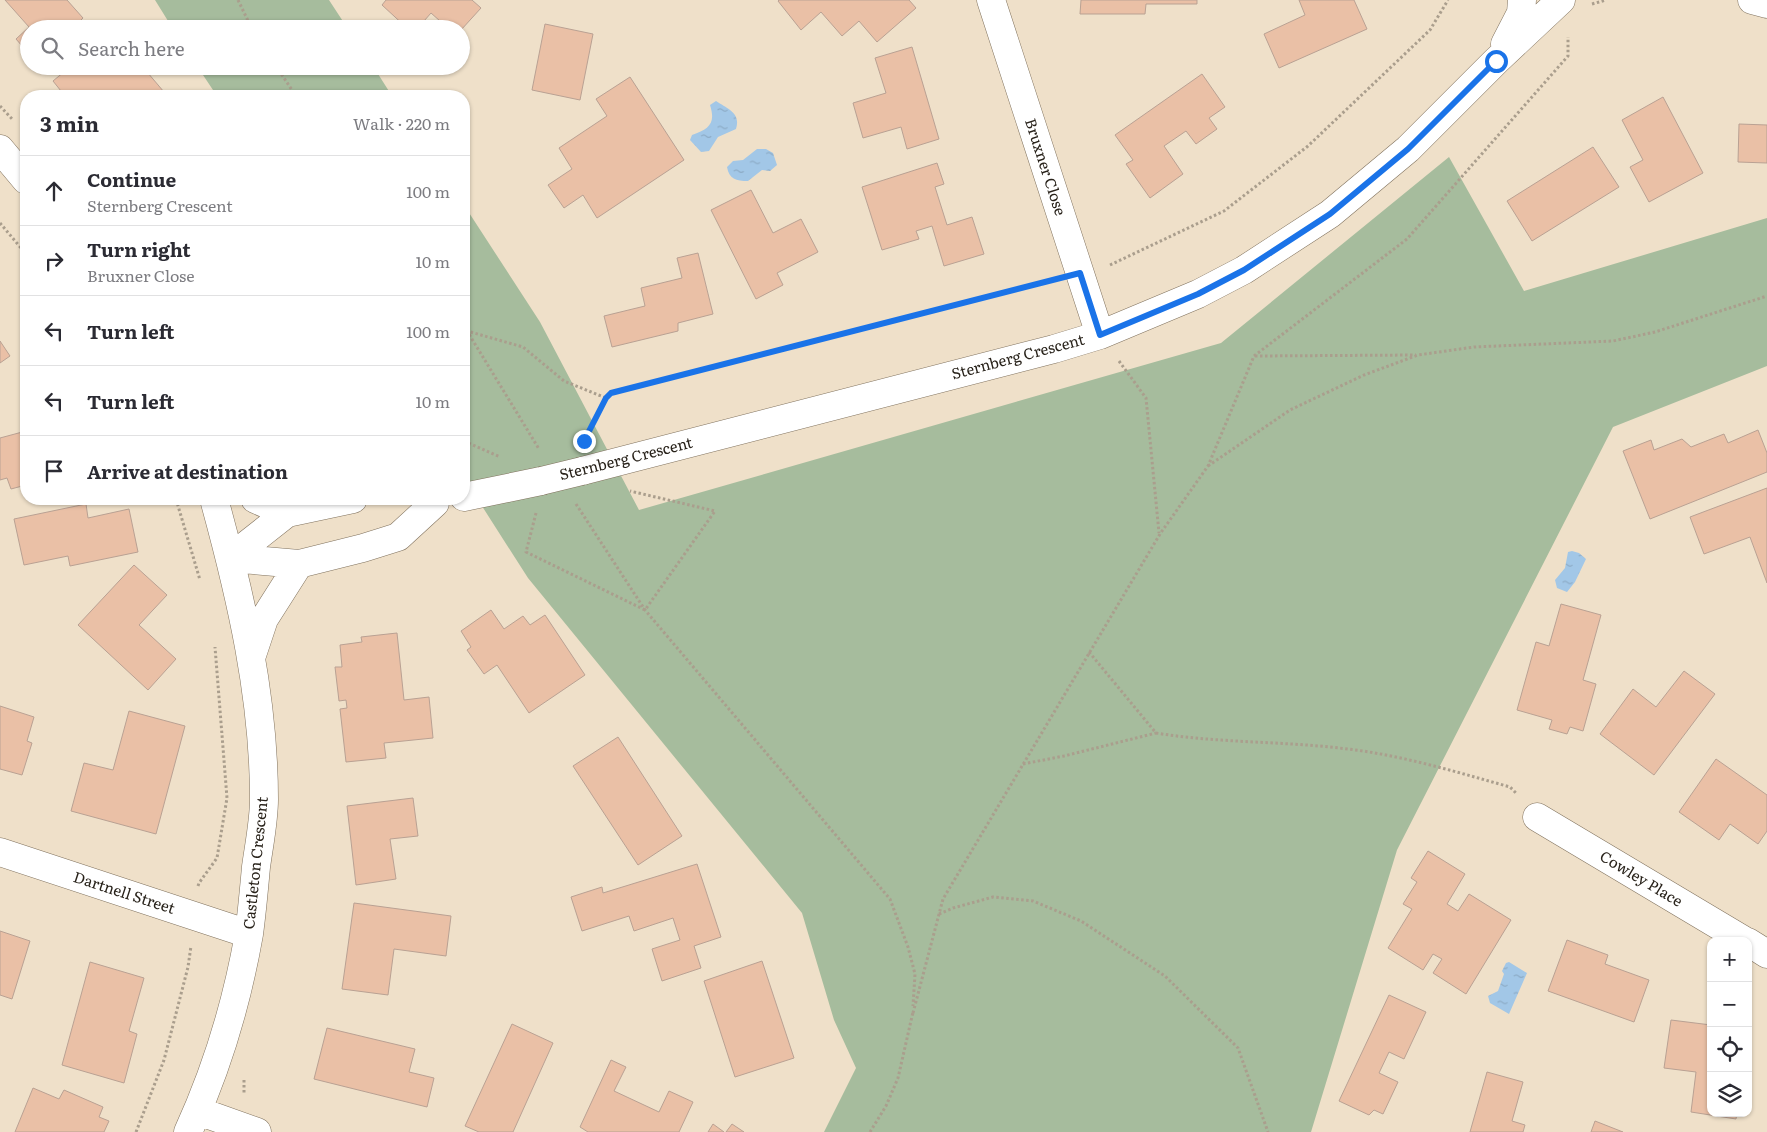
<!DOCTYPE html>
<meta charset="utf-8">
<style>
body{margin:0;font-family:Literata,serif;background:#f2f2f3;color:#2b2b33}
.controls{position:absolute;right:15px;bottom:15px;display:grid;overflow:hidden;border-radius:10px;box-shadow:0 1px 4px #0004}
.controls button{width:45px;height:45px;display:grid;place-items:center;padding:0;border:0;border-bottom:1px solid #e1e1e2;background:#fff;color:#2b2b33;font:25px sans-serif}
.stop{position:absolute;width:15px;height:15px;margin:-11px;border:4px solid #1a73e8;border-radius:50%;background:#fff}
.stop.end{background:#1a73e8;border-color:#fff;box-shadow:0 1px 5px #0008}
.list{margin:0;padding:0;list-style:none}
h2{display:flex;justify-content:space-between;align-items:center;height:65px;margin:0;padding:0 20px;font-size:21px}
h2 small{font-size:16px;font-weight:400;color:#7c7c81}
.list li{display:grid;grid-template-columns:32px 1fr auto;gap:15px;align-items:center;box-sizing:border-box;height:70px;padding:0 20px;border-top:1px solid #e1e1e2}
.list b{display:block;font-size:19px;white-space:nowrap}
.list p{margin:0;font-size:16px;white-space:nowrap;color:#7c7c81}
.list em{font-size:16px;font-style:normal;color:#7c7c81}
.icon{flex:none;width:28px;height:28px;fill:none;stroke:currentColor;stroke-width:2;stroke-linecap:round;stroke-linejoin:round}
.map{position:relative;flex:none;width:1767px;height:1132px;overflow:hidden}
.search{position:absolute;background:#fff;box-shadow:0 1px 4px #0004;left:20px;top:20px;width:450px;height:55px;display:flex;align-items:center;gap:12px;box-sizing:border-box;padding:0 18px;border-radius:28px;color:#7c7c81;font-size:19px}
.panel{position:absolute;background:#fff;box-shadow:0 1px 4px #0004;left:20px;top:90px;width:450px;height:415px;border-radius:20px}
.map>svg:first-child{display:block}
.green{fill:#a6bc9d}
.water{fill:url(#water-ripples)}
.building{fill:#eac0a6;stroke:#b9a193}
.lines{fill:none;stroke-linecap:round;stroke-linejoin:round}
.minor-casing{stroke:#80725e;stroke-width:29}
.path{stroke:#aa9e8d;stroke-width:3;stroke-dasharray:2.5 2.5;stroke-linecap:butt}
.minor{stroke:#fff;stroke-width:28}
.minor-bridge-casing{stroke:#80725e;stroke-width:29;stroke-linecap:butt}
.minor-bridge{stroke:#fff;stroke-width:28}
.route{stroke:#1a73e8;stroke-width:6}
.labels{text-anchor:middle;stroke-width:4;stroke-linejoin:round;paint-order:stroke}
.street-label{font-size:15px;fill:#28221a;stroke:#fff}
</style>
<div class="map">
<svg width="1767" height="1132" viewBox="0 0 1767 1132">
<defs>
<pattern id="water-ripples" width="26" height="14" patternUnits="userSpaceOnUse" patternTransform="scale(1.25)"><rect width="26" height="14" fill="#a2c7e7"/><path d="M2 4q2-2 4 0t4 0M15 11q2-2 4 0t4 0" fill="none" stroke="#8cabc6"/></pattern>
</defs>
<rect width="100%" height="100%" fill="#efe0c9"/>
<path class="green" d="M155,0H329L348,29H173Z
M197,66H373L392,96H217Z
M1449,157L1524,291L1767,218V366L1613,427L1397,850L1311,1132H824L856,1068L834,1020L802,913L528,578L464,478V205L540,322L639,510L1221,343Z"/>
<path class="water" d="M716,101C728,109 741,113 736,129L718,137L709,151L701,152L690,140L692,135C709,129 716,124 710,105Z
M757,149H766L773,153L777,165L770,171L762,170L748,181C736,181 729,179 727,167L733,161L743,160Z
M1572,551L1579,553L1586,559L1575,582L1567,592L1557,588L1555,580L1565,568L1568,552Z
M1509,962L1527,973L1509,1014L1490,1003L1488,996L1498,991L1504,974L1502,971L1506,963Z"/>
<path class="building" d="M5,0H67L83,18L72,29H29V54L16,39L29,27Z
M386,0H472L481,8L461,30V29H449L431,13L417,29H408L382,5Z
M779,0H909L916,8L877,42L859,21L842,36L821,12L801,30L778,1Z
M1081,0H1197V4H1146L1145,14H1080Z
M1299,0H1354L1367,29L1279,68L1264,34L1305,15Z
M545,24L593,34L580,100L532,90Z
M912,47L939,139L907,149L901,127L863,138L853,103L886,93L875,58Z
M71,66H142L164,92L158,96H109L105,91L99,96H65L53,81Z
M1202,74L1225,107L1209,118L1217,129L1196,144L1186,131L1164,146L1183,174L1150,198L1126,164L1133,160L1115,135Z
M630,77L684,160L597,218L583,195L564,208L548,185L572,169L559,148L607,116L596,99Z
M1663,97L1703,173L1649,202L1630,167L1643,160L1622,120Z
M1739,124L1767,125V163L1738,162Z
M1593,147L1619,187L1532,241L1507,201Z
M937,163L944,184L935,187L947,225L972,217L984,254L944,266L932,226L916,231L919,239L882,250L862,187Z
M751,190L773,233L801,219L818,252L777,273L783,285L756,299L711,210Z
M698,253L713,314L678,323V331L612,347L604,316L645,306L641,288L682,278L677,258Z
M0,341L10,356L0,363Z
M1758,430L1767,453V472L1650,519L1623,451L1651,440L1654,450L1682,439L1691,447L1724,434L1728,443Z
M26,431V485L11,489L7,478L0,480V438Z
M1767,488V583L1750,537L1704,554L1690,517Z
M86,504L88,518L129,509L138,552L70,566L68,556L24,565L14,519Z
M134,565L167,595L139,625L176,659L148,690L78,625Z
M1561,604L1601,615L1583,680L1596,684L1583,731L1570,727L1567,734L1549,729L1552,720L1517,710L1536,642L1549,646Z
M491,610L504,629L523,616L530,625L545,615L585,675L529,713L497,665L484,674L467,650L471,647L461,631Z
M397,633L404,700L429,697L433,738L384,743L386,758L346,762L340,709L347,708L346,700L339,701L335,667H342L340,645L362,642L361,637Z
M1684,671L1715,694L1654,775L1600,734L1633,689L1656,707Z
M0,706L34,717L27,741L32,743L22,775L0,769Z
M129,711L185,726L156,834L71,811L84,763L113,770Z
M618,737L682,836L638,865L573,766Z
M1716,759L1767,795V831L1758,844L1730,824L1719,840L1679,812Z
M413,798L418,836L390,839L396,879L356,885L347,806Z
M1428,851L1465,874L1447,904L1458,911L1469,894L1511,920L1466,994L1433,973L1442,959L1433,954L1423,970L1388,948L1412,909L1403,904L1417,882L1411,878Z
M697,864L721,937L694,946L701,968L662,981L652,949L680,940L673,918L634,931L629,916L582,931L571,897L602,887L603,893Z
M354,903L451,916L446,956L394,949L388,995L342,989Z
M0,931L30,941L12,999L0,995Z
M1567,940L1608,955L1605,964L1649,980L1634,1022L1548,991Z
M762,961L794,1058L735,1077L704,981Z
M90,962L144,978L129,1031L137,1034L124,1083L62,1065Z
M1389,995L1426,1012L1404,1059L1389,1052L1379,1073L1398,1082L1383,1114L1374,1110L1369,1115L1339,1101Z
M1671,1020L1711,1025V1113H1737L1736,1119L1691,1112L1696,1072L1664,1068Z
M512,1024L553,1043L513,1132H479L465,1126Z
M327,1028L415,1049L409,1072L434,1078L427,1107L314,1079Z
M611,1060L626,1067L614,1091L659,1112L669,1091L693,1102L679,1132H588L580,1127Z
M1487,1072L1523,1082L1512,1121L1525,1125L1523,1132H1470Z
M33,1088L59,1099L64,1090L103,1107L99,1117L109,1121L104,1132H15Z
M1595,1121L1623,1132H1591Z
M713,1124L724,1132H708Z
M732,1124L744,1132H726Z"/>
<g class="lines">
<defs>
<path id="minor" d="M991,0L1100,335
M1752,0L1767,4
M1505,44L1521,13L1522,0
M0,149L26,180
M582,471L1054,349L1100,335L1198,294L1244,270L1330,214L1408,149L1496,61L1561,0
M464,497L541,481
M255,499L287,513
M230,558L299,564L363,548L398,537L435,503
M230,558L287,513L353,499
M252,655L264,619L299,564
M1537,817L1745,941
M0,852L249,934
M1748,942L1767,954
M198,1111L257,1132
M188,1132C217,1069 237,1002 249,934C252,912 254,889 256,867C259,845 264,821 264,799C264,697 241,597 214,499"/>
</defs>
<use href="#minor" class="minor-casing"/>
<path class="path" d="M238,0L252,29
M1592,4L1606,0
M276,66L296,96
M0,106L13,120
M0,223L26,254
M1110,265L1224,211L1308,146L1430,30L1448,0
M464,326L539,449
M464,352L467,331L523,347L564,381L606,398
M1255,356L1416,355
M1119,361L1146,398L1159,533
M586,438L606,398L611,393L1051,280
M464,441L500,457
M1208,466L1290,410L1364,375L1418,355L1474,347L1613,341L1655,332L1767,296
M176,499L200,580
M576,504L645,610L890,899L908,947L915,974L913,1006
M536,513L526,552L645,610L715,511L630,491
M1089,652L1156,733C1217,743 1278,741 1339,748C1398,754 1453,771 1510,787L1517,794
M1023,764L1064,756L1156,733
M198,886L199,883L217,858L227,798L215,647
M939,914L953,908L993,897L1033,901L1081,921L1165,976L1238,1048L1268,1132
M913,1013L943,899L1160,534L1208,466L1254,356L1407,239L1568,56V37
M244,1080V1094
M136,1132L164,1060L188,967L191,946
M870,1132L886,1106L898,1078L913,1012"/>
<use href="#minor" class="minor"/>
<defs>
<path id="minor-bridge" d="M541,481L582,471"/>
</defs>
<use href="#minor-bridge" class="minor-bridge-casing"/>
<use href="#minor-bridge" class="minor-bridge"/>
</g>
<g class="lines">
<path class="route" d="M584,441L606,398L611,393L1080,273L1100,335L1198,294L1244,270L1330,214L1408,149L1496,61"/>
</g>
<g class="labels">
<g class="street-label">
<text transform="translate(1045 167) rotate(72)" y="5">Bruxner Close</text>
<text transform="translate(1018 357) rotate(-15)" y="5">Sternberg Crescent</text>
<text transform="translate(626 459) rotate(-14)" y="5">Sternberg Crescent</text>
<text transform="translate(256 863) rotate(-84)" y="5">Castleton Crescent</text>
<text transform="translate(1641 879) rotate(31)" y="5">Cowley Place</text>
<text transform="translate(124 893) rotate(18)" y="5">Dartnell Street</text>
</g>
</g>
</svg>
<div class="controls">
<button>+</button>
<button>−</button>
<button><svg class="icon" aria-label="locate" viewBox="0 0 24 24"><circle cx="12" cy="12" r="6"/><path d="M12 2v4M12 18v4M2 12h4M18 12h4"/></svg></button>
<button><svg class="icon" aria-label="layers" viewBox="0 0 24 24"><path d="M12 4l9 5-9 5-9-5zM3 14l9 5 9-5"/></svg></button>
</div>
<div class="stop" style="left:1496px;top:61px"></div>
<div class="stop end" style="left:584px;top:441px"></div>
<div class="search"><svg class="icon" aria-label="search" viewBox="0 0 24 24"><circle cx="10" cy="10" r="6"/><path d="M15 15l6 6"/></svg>Search here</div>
<section class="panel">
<h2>3 min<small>Walk · 220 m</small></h2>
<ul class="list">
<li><svg class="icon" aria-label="ahead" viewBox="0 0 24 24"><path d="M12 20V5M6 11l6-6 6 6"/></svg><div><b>Continue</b><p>Sternberg Crescent</p></div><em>100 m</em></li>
<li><svg class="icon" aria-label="right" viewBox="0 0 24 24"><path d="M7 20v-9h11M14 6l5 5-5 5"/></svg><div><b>Turn right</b><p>Bruxner Close</p></div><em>10 m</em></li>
<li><svg class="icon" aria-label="left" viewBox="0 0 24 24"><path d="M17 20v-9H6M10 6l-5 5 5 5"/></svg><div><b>Turn left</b></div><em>100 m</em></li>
<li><svg class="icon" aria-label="left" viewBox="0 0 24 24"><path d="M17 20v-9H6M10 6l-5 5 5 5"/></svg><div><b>Turn left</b></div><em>10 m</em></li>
<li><svg class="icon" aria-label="arrive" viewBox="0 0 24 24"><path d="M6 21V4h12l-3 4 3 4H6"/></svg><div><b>Arrive at destination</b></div></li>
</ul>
</section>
</div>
